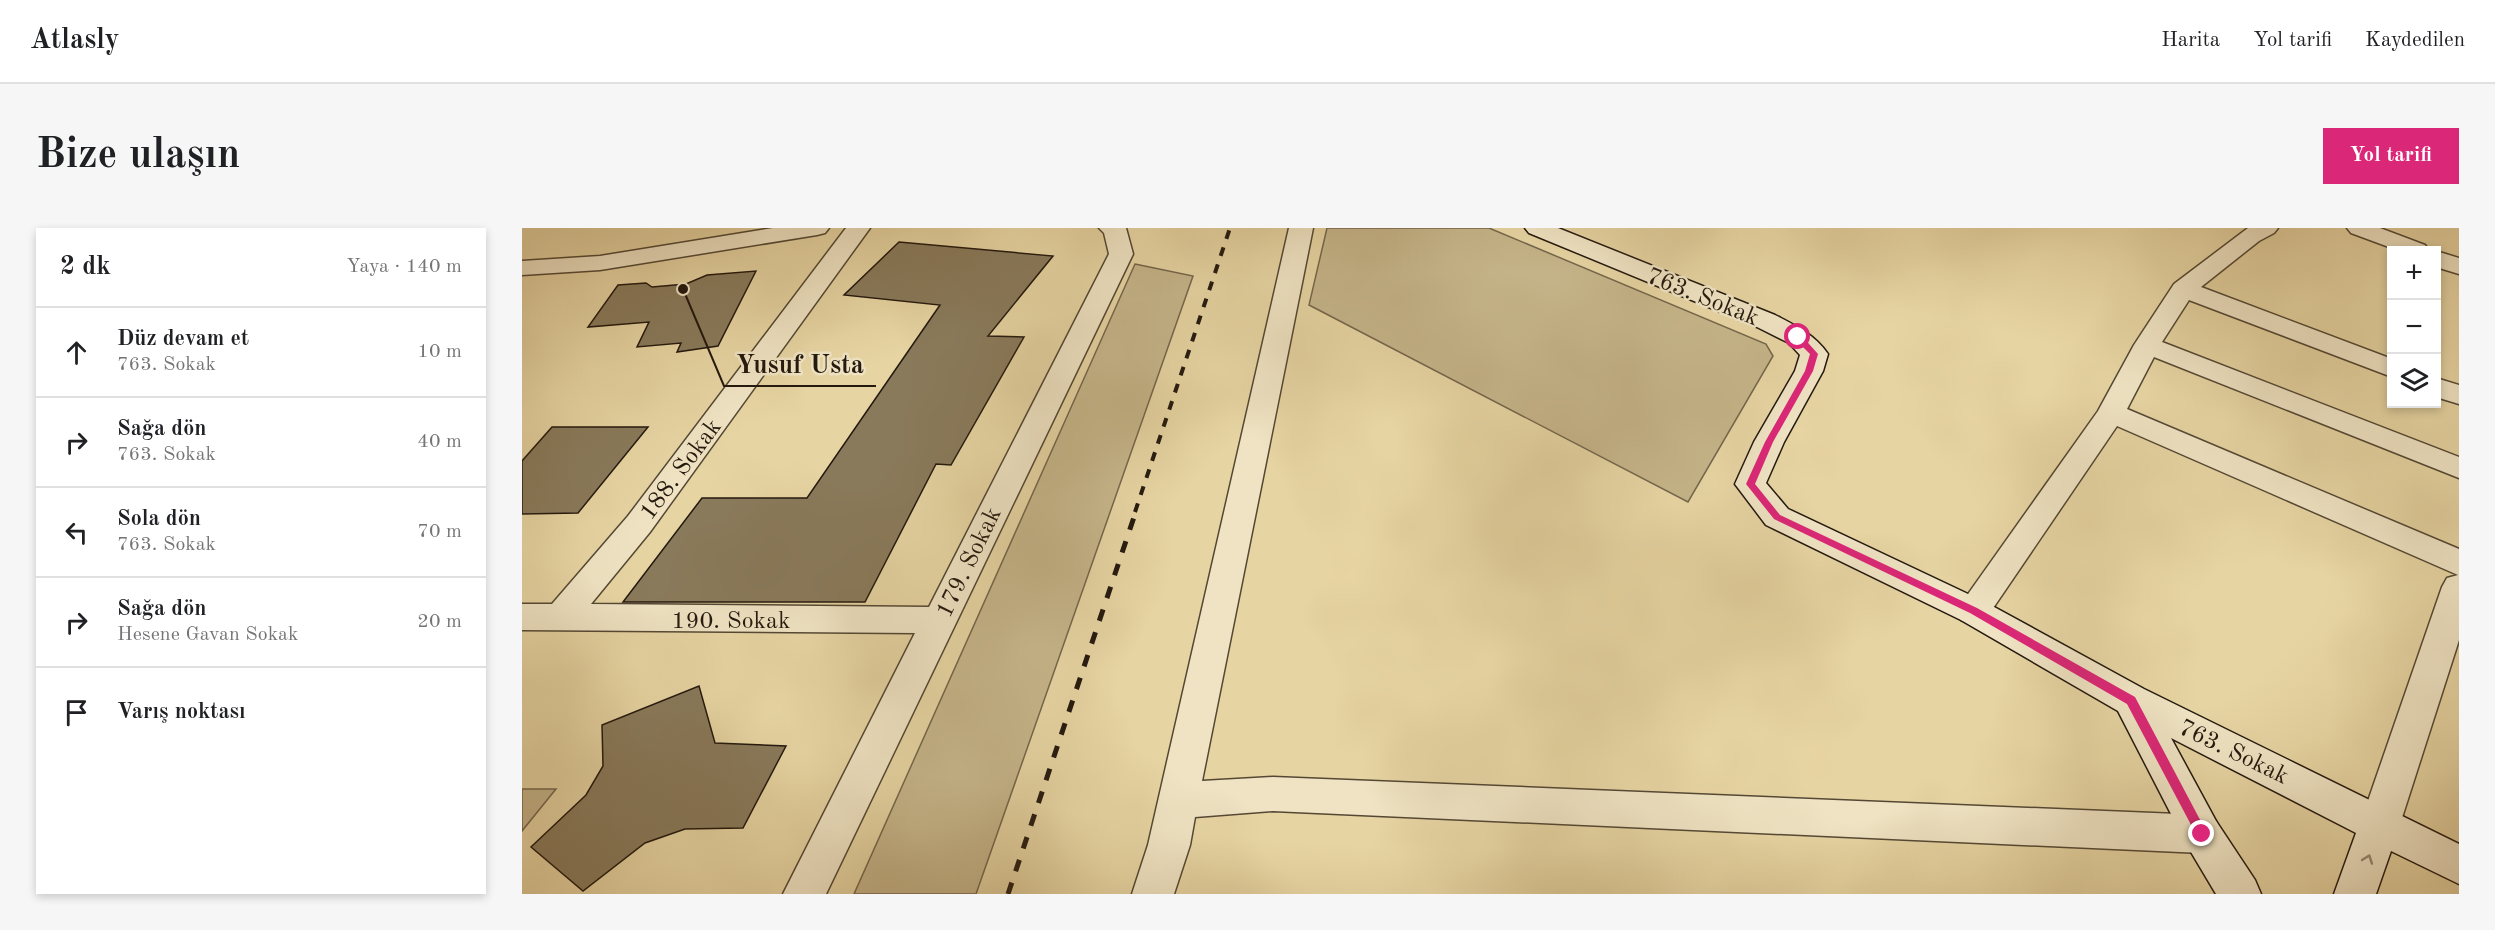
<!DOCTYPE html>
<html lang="tr">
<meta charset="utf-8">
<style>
body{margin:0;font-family:"Old Standard TT",serif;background:#f6f6f6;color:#202124}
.controls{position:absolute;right:18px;top:18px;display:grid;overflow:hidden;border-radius:0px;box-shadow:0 3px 9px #0003}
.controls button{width:54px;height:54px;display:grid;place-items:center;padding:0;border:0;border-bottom:2px solid #e0e0e0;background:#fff;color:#202124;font:30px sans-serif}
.stop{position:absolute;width:18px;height:18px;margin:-14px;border:4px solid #db2777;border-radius:50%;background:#fff}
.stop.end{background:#db2777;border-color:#fff;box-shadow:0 2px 6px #0008}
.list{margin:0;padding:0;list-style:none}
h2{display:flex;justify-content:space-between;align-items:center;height:78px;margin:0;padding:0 24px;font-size:26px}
h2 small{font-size:20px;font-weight:400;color:#757577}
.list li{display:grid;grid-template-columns:39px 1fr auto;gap:18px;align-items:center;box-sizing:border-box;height:90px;padding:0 24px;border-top:2px solid #e0e0e0}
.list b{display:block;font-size:22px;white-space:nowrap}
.list p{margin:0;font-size:20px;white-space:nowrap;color:#757577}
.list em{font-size:20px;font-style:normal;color:#757577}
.icon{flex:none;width:33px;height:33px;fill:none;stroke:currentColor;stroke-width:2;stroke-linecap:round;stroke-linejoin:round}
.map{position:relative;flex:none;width:1937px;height:666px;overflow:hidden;border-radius:0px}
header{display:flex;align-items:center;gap:36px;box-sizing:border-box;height:84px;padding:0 30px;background:#fff;border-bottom:2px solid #e0e0e0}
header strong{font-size:28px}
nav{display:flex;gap:33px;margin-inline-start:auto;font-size:21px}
.intro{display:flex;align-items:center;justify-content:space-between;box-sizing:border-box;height:144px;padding:0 36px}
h1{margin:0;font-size:42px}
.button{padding:15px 27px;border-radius:0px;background:#db2777;color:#fff;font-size:21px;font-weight:700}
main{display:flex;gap:36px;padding:0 36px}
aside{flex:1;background:#fff;border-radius:0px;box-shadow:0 3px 9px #0003}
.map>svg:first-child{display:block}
.green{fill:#c5b489;stroke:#74664c;stroke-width:1.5}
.building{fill:#897a5b;stroke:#24190f;stroke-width:1.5}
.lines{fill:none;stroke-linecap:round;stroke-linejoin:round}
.street-casing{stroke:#544834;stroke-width:3}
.secondary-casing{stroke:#24190f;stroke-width:3}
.street{fill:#efe3c3;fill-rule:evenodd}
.secondary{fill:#efe3c3;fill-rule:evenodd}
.rail-far1{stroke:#24190f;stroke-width:4;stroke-dasharray:9 9;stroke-linecap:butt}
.rail{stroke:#24190f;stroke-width:5;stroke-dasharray:12 12;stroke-linecap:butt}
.oneway{stroke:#948872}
.route{fill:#db2777}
.labels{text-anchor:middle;stroke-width:5;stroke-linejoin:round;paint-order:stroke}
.street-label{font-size:24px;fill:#24190f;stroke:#efe3c3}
.leader{fill:none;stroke:#24190f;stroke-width:2}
.callout-dot{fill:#24190f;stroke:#efe3c3;stroke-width:2}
.callout-label{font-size:26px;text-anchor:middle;font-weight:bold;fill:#24190f;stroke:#efe3c3;stroke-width:5;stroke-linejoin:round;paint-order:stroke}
</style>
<header>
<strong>Atlasly</strong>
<nav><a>Harita</a><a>Yol tarifi</a><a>Kaydedilen</a></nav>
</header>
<div class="intro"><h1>Bize ulaşın</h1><a class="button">Yol tarifi</a></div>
<main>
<aside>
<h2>2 dk<small>Yaya · 140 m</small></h2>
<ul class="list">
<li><svg class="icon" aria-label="ahead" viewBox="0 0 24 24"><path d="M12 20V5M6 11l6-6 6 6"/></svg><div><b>Düz devam et</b><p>763. Sokak</p></div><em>10 m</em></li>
<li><svg class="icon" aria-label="right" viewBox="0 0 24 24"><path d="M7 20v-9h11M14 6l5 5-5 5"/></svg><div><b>Sağa dön</b><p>763. Sokak</p></div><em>40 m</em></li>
<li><svg class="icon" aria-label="left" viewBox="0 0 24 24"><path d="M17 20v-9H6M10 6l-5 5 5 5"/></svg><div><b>Sola dön</b><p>763. Sokak</p></div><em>70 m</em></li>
<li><svg class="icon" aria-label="right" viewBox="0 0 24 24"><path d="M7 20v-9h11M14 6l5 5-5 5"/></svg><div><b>Sağa dön</b><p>Hesene Gavan Sokak</p></div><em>20 m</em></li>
<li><svg class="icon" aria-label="arrive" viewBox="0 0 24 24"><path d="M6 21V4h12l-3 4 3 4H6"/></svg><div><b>Varış noktası</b></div></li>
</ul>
</aside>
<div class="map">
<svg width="1937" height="666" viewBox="0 0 1937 666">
<rect width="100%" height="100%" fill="#e6d4a2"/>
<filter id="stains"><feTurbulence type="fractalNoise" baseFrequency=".00333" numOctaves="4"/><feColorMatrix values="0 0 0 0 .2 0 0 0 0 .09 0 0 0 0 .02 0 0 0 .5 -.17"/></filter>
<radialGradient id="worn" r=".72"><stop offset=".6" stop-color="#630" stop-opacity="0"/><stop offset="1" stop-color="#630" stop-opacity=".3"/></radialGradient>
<path class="green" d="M805,0H967L1244,116L1251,128L1166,274L787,77Z
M613,36L671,48L454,666H332Z
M0,561H34L0,603Z"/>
<path class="building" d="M377,14L531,28L466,108L502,109L429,237L414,236L343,374H101L180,270H285L418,77L322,67Z
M234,43L196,118L155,124L159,115L115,119L127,94L66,99L96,57L124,55L130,59L164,56L185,47Z
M30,199H126L56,285L0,286V233Z
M177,458L193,515L264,518L221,600L163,601L123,615L61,663L9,619L64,567L81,538L80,497Z"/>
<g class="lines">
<defs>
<path id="street" d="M251,0H307L303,5L295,7L78,42L0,47V33L78,28Z
M324,0H348L128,304L69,376L407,379L587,26L582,5L577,0H604L611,26L304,666H261L393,405L0,402V376H30L106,288Z
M767,0H791L680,553L751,549L1680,587L1694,593L1700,606L1694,619L1680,625L751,583L673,589L668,617L652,666H610L626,617Z
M1726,0H1756L1752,5L1737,13L1679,59L1870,131V149L1667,72L1640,114L1937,229V250L1632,129L1605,181L1937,321V412L1878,596L1872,609L1858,614L1844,609L1838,596L1920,359L1925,350L1936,347L1595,198L1463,392L1451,396L1439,392L1434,383L1576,183L1612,117L1652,56Z
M1825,0H1858L1903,17L1907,22H1875L1829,5Z
M1914,23L1937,30V46L1914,39Z
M1914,150L1937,157V176L1914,169Z"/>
<path id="secondary" d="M1003,0H1036L1253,87C1274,98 1292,106 1306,126L1301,143L1262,214L1244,255L1266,281L1463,374L1622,461L1937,616V656L1869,623L1854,666H1812L1834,605L1649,510L1694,593L1733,652L1739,666H1694L1666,619L1596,483L1439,392L1244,297L1213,256L1232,214L1273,143L1278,127L1267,115L1235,99L1007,5Z"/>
</defs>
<use href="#street" class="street-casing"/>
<use href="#secondary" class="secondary-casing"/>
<use href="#street" class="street"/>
<use href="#secondary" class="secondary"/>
<path class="rail-far1" d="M613,284L708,0"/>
<path class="rail" d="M486,666L614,283"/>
</g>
<defs><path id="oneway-chevron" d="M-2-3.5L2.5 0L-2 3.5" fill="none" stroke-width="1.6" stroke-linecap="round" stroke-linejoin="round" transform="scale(1.5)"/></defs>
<use class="oneway" href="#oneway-chevron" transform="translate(1846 631) rotate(-70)"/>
<path class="route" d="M1273,107H1279L1296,126L1291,143L1251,214L1233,256L1258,287L1455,380L1613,469L1684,603V610H1676L1605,476L1448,385L1252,291L1224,256L1243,214L1283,143L1288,126L1273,111Z"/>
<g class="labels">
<g class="street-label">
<text transform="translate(1181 68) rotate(22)" y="8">763. Sokak</text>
<text transform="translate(158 241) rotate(-53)" y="8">188. Sokak</text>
<text transform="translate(446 334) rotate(-64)" y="8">179. Sokak</text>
<text x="209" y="400">190. Sokak</text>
<text transform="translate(1712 523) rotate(26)" y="8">763. Sokak</text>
</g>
</g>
<path class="leader" d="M161 61L202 158H354"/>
<circle class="callout-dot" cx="161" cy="61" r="6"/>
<g class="callout-label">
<text x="278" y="145">Yusuf Usta</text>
</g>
<rect width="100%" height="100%" filter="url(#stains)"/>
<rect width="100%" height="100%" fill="url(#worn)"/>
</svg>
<div class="controls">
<button>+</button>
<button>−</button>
<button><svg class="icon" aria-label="layers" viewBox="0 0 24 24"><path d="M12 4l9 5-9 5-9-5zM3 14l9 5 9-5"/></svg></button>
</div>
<div class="stop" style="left:1276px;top:109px"></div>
<div class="stop end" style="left:1680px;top:606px"></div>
</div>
</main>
